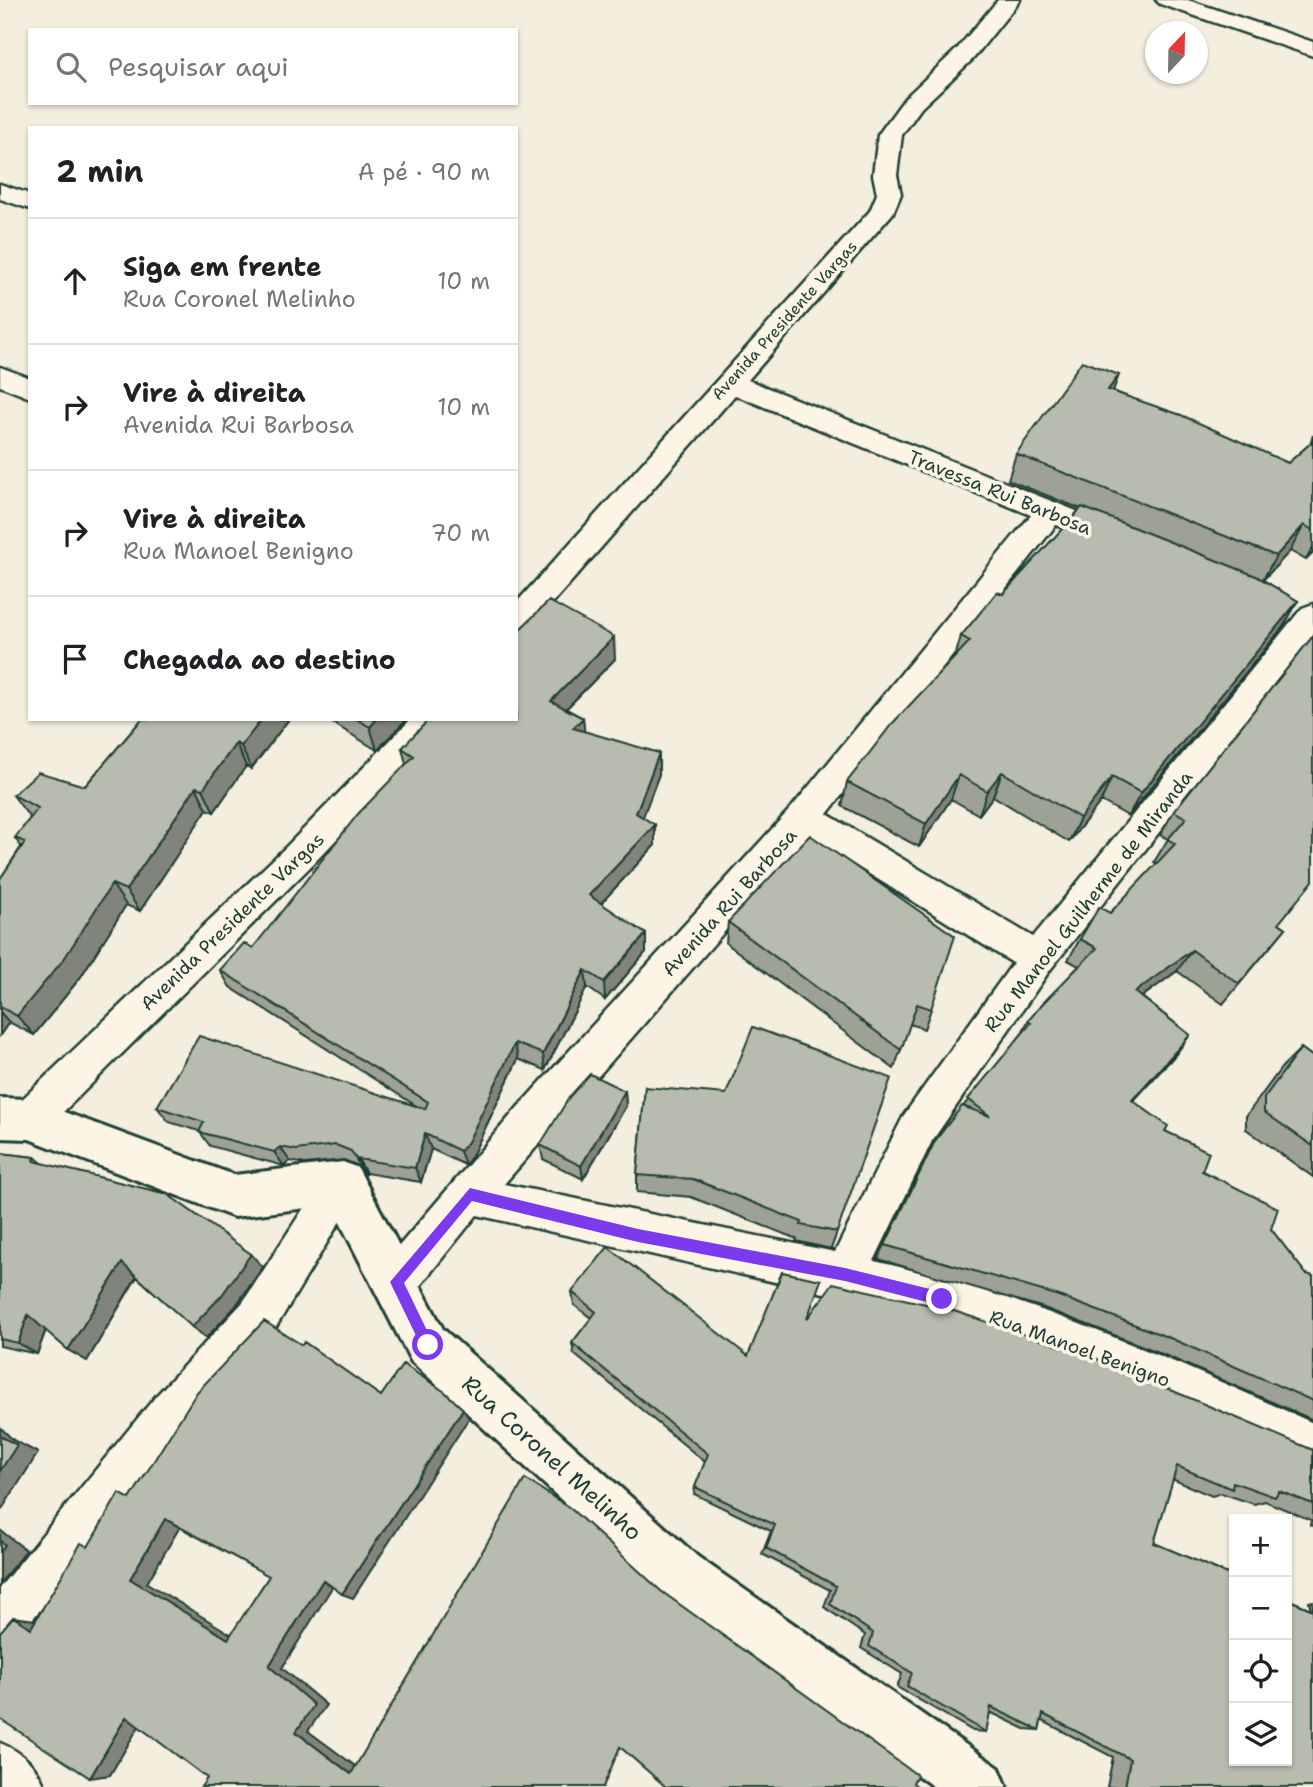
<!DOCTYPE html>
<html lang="pt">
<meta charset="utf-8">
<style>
body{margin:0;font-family:"Shantell Sans",sans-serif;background:#f6f6f6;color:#202124}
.controls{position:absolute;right:21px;bottom:21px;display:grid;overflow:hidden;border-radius:0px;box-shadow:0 2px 5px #0004}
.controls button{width:63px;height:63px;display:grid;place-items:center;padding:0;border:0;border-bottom:2px solid #e0e0e0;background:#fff;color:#202124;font:35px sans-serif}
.compass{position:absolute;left:1145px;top:21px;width:63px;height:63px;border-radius:50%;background:#fff;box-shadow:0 2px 5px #0004;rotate:22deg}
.stop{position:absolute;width:21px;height:21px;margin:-16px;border:5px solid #7c3aed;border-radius:50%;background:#fff}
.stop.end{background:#7c3aed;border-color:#fff;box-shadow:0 2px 7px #0008}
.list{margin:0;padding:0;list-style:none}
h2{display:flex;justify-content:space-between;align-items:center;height:91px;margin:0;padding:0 28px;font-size:30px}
h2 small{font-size:23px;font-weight:400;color:#757577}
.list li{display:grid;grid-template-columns:46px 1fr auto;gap:21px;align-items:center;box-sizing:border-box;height:126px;padding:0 28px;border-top:2px solid #e0e0e0}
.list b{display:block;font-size:26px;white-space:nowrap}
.list p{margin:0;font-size:23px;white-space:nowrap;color:#757577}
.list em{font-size:23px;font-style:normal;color:#757577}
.icon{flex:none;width:38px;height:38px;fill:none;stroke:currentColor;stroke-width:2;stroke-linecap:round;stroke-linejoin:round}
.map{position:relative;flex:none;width:1313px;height:1787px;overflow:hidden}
.search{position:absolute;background:#fff;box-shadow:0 2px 5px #0004;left:28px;top:28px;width:490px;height:77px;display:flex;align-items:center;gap:18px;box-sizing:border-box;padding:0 24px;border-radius:0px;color:#757577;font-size:26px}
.panel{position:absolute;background:#fff;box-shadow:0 2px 5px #0004;left:28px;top:126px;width:490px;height:595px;border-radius:0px}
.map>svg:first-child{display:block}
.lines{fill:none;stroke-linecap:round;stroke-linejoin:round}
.minor-casing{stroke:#1f3d34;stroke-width:5}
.secondary-casing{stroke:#1f3d34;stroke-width:6}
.minor{fill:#fcf5e5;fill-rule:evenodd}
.secondary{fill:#fcf5e5;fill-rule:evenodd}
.wall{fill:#9ea296;stroke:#1f3d34;stroke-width:2}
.shaded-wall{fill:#81847a;stroke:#1f3d34;stroke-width:2}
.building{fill:#b8bcae;stroke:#1f3d34;stroke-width:2;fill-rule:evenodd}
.route{fill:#7c3aed}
.labels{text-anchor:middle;stroke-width:7;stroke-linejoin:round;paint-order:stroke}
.far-street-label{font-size:16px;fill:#1f3d34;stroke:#fcf5e5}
.street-label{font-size:19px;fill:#1f3d34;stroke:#fcf5e5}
.near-street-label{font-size:23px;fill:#1f3d34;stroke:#fcf5e5}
</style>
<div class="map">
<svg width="1313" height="1787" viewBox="0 0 1313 1787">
<rect width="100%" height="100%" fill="#f3eede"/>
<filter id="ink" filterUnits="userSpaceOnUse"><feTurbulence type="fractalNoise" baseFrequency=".0143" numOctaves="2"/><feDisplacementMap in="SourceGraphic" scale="14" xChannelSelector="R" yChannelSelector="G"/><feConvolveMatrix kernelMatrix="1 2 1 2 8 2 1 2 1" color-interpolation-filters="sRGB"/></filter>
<g filter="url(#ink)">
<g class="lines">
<defs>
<path id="minor" d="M998,0H1020L973,59L921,108L902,135L897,175L901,194L893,213L748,380L1079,512L1084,519L1079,526L1069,529L1056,525L827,814L1033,937L1302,608L1313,604V638L1050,970L932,1141L874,1261C1027,1295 1171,1359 1313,1423V1467L1082,1367L939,1319L477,1215L411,1297L396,1303L381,1297L375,1282L381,1267L518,1107L792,807L1031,515L735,395L527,632L516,636V603L870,211L877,194L873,175L878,135L905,98L957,49ZM808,836L1013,963L904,1115L835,1252L504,1184Z
M1156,0H1188L1313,42V56L1160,4Z
M0,184L30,194V209L0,199Z
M0,367L30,378V398L0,386Z
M411,719H448L443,728L312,865L43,1132L29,1137L15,1132L10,1119L15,1106L288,845Z
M343,1164L357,1169L363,1183L273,1332L186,1426L83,1560L16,1638L0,1645V1587L156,1396L243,1302L329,1169Z
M0,1743C22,1752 36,1765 45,1787H0Z"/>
<path id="secondary" d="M0,1098L29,1099L234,1175L343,1162L358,1168L443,1329L698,1557L999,1768L1007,1787H934L662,1593L411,1361L331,1205L234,1217L29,1139L0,1138Z"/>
</defs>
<use href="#minor" class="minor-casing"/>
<use href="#secondary" class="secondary-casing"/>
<use href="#minor" class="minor"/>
<use href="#secondary" class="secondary"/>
</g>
<path class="wall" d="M1113,391L1288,463L1310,444L1313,435V553L1306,560L1290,551L1263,580L1298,601L1283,627L1128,816L1101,801L1069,842L993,796L979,815L951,799L919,847L842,806L847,782L955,657L961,636L1003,594L1081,509L1008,480L1016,454Z
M1313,636L1279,923L1286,928L1223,1004L1177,971L1142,997L1190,1035L1175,1055L1133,1101L1165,1131L1202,1171L1271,1229L1306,1274L1313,1276V1420L1153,1350L1044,1308L878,1259L935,1141L1021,1035L1028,1021L1079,966L1068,960L1080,939L1110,913L1157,864L1154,862L1168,839L1160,835L1174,811Z
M615,659L566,709L583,718L584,731L659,774L642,817L655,845L601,903L646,952L605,1000L587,987L545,1070L518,1059L472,1156L465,1165L431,1149L421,1182L366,1173L365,1175L359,1166L344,1160L305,1164L290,1161L284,1166L210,1146L199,1131L169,1122L157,1107H418L230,987L220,970L253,948L406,764L402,748Z
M142,719H289L251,769L246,766L214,812L207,809L140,911L126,905L80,978L34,1035L9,1022L0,1035V879L21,847L15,838L30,818L13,795L85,786Z
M326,719H407L377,750Z
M728,922L931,1009L924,1029L910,1024L894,1069L726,943Z
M1301,1048L1313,1057V1177L1246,1129V1116L1282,1067Z
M645,1087L837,1232L831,1249L796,1241L797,1239L691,1197L637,1192V1175Z
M625,1091L626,1106L583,1179L543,1159L540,1145Z
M0,1153L35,1157L42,1163L251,1254L263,1267L235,1307L206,1338L137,1277L87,1361L68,1350L46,1330L37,1354L0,1346Z
M572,1292L748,1356L807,1319L1313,1450V1526L1310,1525L1311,1520L1265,1501L1254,1504L1221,1493L1212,1496L1172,1479L1154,1543L1311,1609L1309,1602L1313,1601V1787H1107L1113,1757L1041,1720L1039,1730L1025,1729L990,1712L986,1732L973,1731L897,1687L902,1674L861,1648L865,1635L824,1607L830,1590L762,1554L771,1531L694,1494L695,1487L705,1462L574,1354L572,1343L591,1318L574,1305Z"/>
<path class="shaded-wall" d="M1119,375L1109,402L1108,390Z
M1304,525L1290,551L1262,581L1276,556Z
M1313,547V553L1306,560Z
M1298,601L1283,627L1128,816L1141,793Z
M614,637L615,659L553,722L551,701Z
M583,718L585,738L573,728Z
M262,719H289L251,769L241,746Z
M377,719H407L377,750L370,727Z
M236,743L246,766L214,812L203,789Z
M659,753V774L637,833L636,813Z
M1002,772L993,796L979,815L987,791Z
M959,775L951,799L919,847L926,824Z
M1112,777L1101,801L1069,842L1080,818Z
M196,787L207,809L140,911L126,890Z
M655,825V845L591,914L589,895Z
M112,884L126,905L80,978L34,1035L17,1016Z
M646,934V952L605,1000L604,982Z
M1192,950L1177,971L1121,1012L1135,992Z
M585,970L587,987L545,1070L543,1054Z
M0,1012L9,1022L0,1035Z
M1190,1035L1175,1055L1118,1118L1132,1100Z
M515,1043L518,1059L472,1156L465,1165L460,1151Z
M625,1091L626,1106L583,1179L581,1166Z
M425,1134L431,1149L421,1182L415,1168Z
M280,1147L290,1161L284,1166L274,1152Z
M358,1159L366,1173L365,1175L357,1161Z
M251,1254L263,1267L235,1307L206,1338L192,1327Z
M122,1263L137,1276L87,1361L68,1350Z
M28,1315L47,1326L37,1354L18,1343Z
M463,1409L469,1418L353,1598L342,1594Z
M0,1427L13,1440L38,1453L0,1512Z
M165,1519L181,1525L147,1583L242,1641L228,1639L130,1579Z
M0,1530L26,1550L0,1583Z
M323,1580L334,1584L282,1668L326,1705L308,1731L362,1771L351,1774L296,1732L269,1666Z
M13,1617L35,1620L52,1631L31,1628Z
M145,1716L110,1775L90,1778L126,1717Z"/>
<path class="building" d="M1082,361L1119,375L1108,390L1181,415L1288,463L1313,441V530L1304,525L1276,556L1016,454Z
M1082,507L1256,576L1298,601L1141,793L1112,777L1080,818L1002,772L987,791L959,775L926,824L847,782L891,725L970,641L961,636L997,592L1003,594Z
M549,601L614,637L551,701L583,718L573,728L659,753L636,813L655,825L589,895L646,934L604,982L585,970L543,1054L515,1043L468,1142L460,1151L425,1134L415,1168L358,1159L357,1161L351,1151L336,1145L296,1150L280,1147L274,1152L199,1132L204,1122L157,1107L199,1036L425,1109L428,1102L220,970L244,943L253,948L358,814L414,756L402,748L429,719H516V633Z
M1313,636V881L1279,923L1286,928L1239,984L1192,950L1135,992L1190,1035L1132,1100L1168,1126L1165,1131L1209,1152L1202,1171L1278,1208L1271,1229L1306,1274L1313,1276V1401L1170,1338L1056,1295L885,1245L935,1141L962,1106L990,1116L968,1099L1031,1023L1028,1021L1042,1004L1097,948L1080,939L1099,907L1110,913L1175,844L1168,839L1186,818L1174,811Z
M142,719H262L241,746L236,743L203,789L196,787L126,890L112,884L64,959L17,1016L0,1007V879L25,842L15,838L38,808L13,795L38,772L85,786Z
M357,719H377L370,727Z
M810,835L955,936L931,1009L917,1004L901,1050L728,922Z
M753,1027L891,1078L837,1232L801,1225L802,1222L693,1179L637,1175L645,1087L726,1094Z
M1301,1048L1313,1057V1146L1264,1112V1098Z
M590,1074L625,1091L581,1166L540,1145L570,1096Z
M0,1153L35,1157L34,1161L167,1194L251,1254L222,1295L192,1327L122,1263L68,1350L28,1315L18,1343L0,1339Z
M608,1247L748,1356L782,1272L821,1280L807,1319L833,1283L948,1309L1095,1358L1313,1450V1504L1279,1491L1275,1497L1233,1482L1232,1489L1177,1466L1154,1543L1234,1577V1761H1287V1599L1313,1610V1787H1125L1130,1759L1043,1714L1039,1730L991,1707L986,1732L907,1686L912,1673L869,1646L873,1633L830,1604L836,1586L766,1548L775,1525L695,1487L708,1454L572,1343L596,1312L572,1292Z
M264,1321L302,1345L304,1342L381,1396L403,1364L445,1392L463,1409L342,1594L323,1580L269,1666L314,1705L296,1732L351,1774L525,1479L570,1508L661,1591L917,1775L913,1783L918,1787H666L620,1747L603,1787H201L207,1778L126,1717L90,1778L0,1719V1632L13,1617L31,1628L81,1543L88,1547L119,1493L130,1499L197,1392ZM165,1519L269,1576L228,1639L130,1579Z
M0,1436L17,1445L0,1471Z
M0,1541L5,1545L0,1551Z"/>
</g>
<path class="route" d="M470,1188L638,1229L845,1268L942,1292L948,1299L942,1306L845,1281L638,1242L472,1201L404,1283L434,1345L428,1352L423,1350L390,1282Z"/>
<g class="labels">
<g class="far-street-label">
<text transform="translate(784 320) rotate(-48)" y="6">Avenida Presidente Vargas</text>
</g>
<g class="street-label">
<text transform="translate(1000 492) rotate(22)" y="7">Travessa Rui Barbosa</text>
<text transform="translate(1088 901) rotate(-52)" y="7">Rua Manoel Guilherme de Miranda</text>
<text transform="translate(729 902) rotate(-48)" y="7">Avenida Rui Barbosa</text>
<text transform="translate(232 921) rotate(-44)" y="7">Avenida Presidente Vargas</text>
<text transform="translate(1080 1348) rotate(20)" y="7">Rua Manoel Benigno</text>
</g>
<g class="near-street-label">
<text transform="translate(552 1458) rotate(42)" y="8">Rua Coronel Melinho</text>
</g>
</g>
</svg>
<div class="controls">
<button>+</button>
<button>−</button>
<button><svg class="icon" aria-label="locate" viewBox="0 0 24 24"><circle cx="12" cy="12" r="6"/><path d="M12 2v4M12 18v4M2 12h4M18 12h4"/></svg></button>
<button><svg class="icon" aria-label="layers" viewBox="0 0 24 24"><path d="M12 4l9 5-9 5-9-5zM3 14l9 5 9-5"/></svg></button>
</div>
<svg class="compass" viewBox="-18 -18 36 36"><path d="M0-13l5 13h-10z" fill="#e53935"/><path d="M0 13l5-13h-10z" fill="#757577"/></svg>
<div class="stop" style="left:428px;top:1345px"></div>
<div class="stop end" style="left:942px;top:1299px"></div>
<div class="search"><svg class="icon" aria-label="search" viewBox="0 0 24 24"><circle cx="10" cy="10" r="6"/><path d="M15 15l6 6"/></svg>Pesquisar aqui</div>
<section class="panel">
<h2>2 min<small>A pé · 90 m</small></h2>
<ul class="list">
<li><svg class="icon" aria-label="ahead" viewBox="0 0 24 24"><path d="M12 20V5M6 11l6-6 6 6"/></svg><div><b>Siga em frente</b><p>Rua Coronel Melinho</p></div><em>10 m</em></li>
<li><svg class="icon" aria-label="right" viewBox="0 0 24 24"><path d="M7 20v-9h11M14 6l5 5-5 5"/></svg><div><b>Vire à direita</b><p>Avenida Rui Barbosa</p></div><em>10 m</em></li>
<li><svg class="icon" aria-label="right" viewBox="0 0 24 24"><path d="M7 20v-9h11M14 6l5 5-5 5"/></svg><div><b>Vire à direita</b><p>Rua Manoel Benigno</p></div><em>70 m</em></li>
<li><svg class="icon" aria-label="arrive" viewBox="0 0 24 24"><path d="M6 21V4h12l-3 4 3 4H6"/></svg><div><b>Chegada ao destino</b></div></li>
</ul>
</section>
</div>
